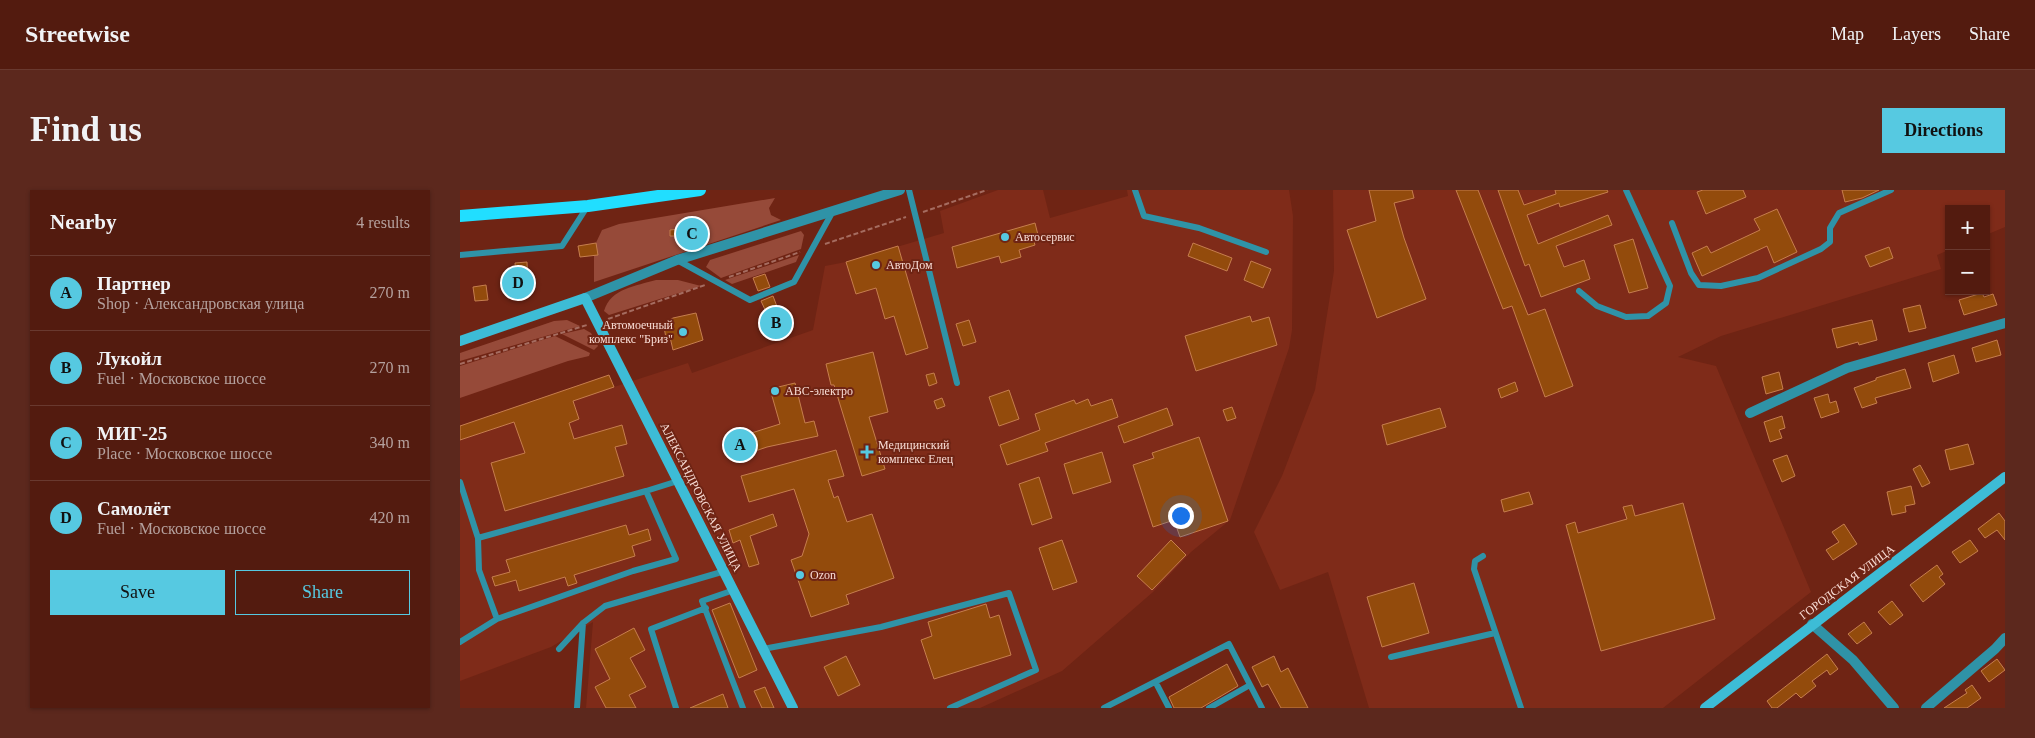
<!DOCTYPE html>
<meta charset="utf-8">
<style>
body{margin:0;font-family:Georgia,serif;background:#5c281d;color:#f1f3f6}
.controls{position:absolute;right:15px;top:15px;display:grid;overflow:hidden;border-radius:0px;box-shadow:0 1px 4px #0004}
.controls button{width:45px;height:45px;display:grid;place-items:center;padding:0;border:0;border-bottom:1px solid #69392f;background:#531b0f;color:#f1f3f6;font:25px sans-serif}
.you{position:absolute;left:720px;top:325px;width:18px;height:18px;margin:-12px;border:4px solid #fff;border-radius:50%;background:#1a73e8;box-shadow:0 0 0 8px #1a73e833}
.badge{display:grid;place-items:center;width:32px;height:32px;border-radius:50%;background:#56c9e1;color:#111;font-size:16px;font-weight:700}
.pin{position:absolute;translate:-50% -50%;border:2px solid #fff;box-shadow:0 1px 5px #0006}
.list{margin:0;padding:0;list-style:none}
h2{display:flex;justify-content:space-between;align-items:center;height:65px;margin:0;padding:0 20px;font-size:21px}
h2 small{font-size:16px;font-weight:400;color:#b5a19e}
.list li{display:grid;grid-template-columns:32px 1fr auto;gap:15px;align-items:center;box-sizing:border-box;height:75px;padding:0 20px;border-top:1px solid #69392f}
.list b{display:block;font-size:19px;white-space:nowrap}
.list p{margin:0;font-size:16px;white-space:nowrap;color:#b5a19e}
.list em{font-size:16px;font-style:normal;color:#b5a19e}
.actions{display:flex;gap:10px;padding:15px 20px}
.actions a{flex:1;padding:11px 0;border:1px solid #56c9e1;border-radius:0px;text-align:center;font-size:18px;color:#56c9e1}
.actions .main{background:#56c9e1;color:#111}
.map{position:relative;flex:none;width:1545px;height:518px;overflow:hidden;border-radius:0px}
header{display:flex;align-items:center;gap:30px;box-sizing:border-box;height:70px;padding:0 25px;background:#531b0f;border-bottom:1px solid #69392f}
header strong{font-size:24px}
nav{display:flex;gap:28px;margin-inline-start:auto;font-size:18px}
.intro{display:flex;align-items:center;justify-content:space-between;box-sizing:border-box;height:120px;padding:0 30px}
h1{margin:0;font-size:35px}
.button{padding:12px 22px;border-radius:0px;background:#56c9e1;color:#111;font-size:18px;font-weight:700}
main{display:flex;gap:30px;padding:0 30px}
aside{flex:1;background:#531b0f;border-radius:0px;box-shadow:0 1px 4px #0004}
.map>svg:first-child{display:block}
.built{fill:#7f2b19}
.green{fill:#964a39}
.building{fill:#934b0c;stroke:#c67e4e}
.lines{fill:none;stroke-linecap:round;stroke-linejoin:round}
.path{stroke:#a56c60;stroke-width:2;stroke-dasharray:5 2.5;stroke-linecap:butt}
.lane{stroke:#2f93a7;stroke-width:6}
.street{stroke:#2f93a7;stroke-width:10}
.secondary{stroke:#3dbcd6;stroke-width:10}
.primary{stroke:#21deff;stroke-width:12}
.poi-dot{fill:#56c9e1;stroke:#6f2414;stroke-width:2}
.labels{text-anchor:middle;stroke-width:4;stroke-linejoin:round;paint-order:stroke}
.poi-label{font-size:12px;fill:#f9ddd6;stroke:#6f2414;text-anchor:start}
.street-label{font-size:12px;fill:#f9ddd6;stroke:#6f2414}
</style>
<header>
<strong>Streetwise</strong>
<nav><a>Map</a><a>Layers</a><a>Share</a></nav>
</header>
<div class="intro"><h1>Find us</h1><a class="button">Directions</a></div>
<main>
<aside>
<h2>Nearby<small>4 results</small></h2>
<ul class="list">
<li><span class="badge">A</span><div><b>Партнер</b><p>Shop · Александровская улица</p></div><em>270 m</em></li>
<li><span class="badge">B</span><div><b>Лукойл</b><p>Fuel · Московское шоссе</p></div><em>270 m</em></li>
<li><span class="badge">C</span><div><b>МИГ-25</b><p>Place · Московское шоссе</p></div><em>340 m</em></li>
<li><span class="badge">D</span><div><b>Самолёт</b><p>Fuel · Московское шоссе</p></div><em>420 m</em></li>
</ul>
<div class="actions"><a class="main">Save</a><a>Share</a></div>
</aside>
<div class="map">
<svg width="1545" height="518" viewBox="0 0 1545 518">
<rect width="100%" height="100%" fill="#6f2414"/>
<path class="built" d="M538,0H583L590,28L668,6L667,0H829L833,26L832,140L829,158L770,330L731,362L693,402L602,481L520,518H126L133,432L91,457L0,491V236L149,185L154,197L228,173L232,183L353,140L365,76L386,72L484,43L480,21Z
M873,0H1545V37L1526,45V19H1489V60L1477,65L1481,79L1261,146L1218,167L1256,176L1351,402L1203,518H909L868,382L820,400L794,342L822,286L855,200L874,81Z"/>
<path class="green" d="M315,8L309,18L311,25L321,30L134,92V57L142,40L159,34Z
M341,41L344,45L341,59L261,88L246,77L250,70Z
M339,65L336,72L272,94L265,90Z
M196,90H218L241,96L149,125L144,121C151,98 176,96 196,90Z
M107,130L120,136L0,171V163L94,131Z
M124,139L131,143L138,156L134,160L102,144Z
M95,146L130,163L129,166L108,171L0,208V176Z"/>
<path class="building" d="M909,0H952L954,8L934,13L944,48L966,109L917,128L887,40L916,31Z
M996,0H1018L1068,125L1085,119L1113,196L1085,207L1052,116L1043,119Z
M1038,0H1058L1064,15L1096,4L1095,0H1147L1148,2L1100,17L1099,13L1067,25L1078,54L1148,25L1152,35L1096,56L1104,77L1124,70L1130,89L1081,107L1069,74L1065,76Z
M1243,0H1283L1286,7L1246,24L1237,2Z
M1382,0H1419L1402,8L1385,12Z
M1317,19L1337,62L1314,73L1307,56L1242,86L1232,63L1247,56L1251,63L1300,40L1294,29Z
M575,33L578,45L572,46L575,55L559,60L561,67L541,73L539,66L497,78L492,57Z
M231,35L241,46H236L234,51L219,53L224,46H210V40L229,38Z
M1173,49L1188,98L1169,103L1154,55Z
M136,53L138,65L120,67L118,56Z
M733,53L772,68L767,81L728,66Z
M438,56L468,158L446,165L434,126L425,129L416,98L396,104L386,72Z
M1429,57L1433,68L1410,77L1405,66Z
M791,71L811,79L803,98L784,90Z
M67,72L68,101L57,102L55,73Z
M305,84L310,97L298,101L293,88Z
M26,95L28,110L15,111L13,97Z
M1522,103L1524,107L1533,104L1537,115L1504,125L1499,110Z
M313,106L324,135L314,139L301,111Z
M1460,115L1466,138L1449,142L1443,119Z
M236,123L243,150L213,160L210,147L206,148L204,137L206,132L213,128Z
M790,126L792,132L809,127L817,155L736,181L725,146Z
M509,130L516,152L503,156L496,134Z
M1412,130L1417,150L1399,155L1398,152L1377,158L1372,139Z
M1537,150L1541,165L1516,172L1512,158Z
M413,162L428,222L409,227L425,279L402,286L374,195H371L366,174Z
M1494,165L1499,183L1473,192L1468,173Z
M1445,179L1451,198L1415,208L1417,213L1402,218L1394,198L1416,190V188Z
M1319,182L1323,199L1306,204L1302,187Z
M474,183L477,193L469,196L466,185Z
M149,185L154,197L113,211L119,229L109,233L114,249L162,235L167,254L155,257L164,286L45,321L31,273L65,263L54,232L0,250V236Z
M1055,192L1058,201L1041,208L1038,199Z
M335,193L345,233L354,231L358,246L307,257L272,269L266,251L320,234L310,199Z
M549,200L559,229L539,236L529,207Z
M1368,204L1370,213L1376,211L1379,222L1361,228L1354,208Z
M482,208L485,216L477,219L474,211Z
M628,209L631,216L652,209L658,227L585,253L588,261L547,275L540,255L580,240L575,224L614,210L616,214Z
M772,217L776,228L767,231L763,220Z
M707,218L713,235L664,253L658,236Z
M980,218L986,237L927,255L922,235Z
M1322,226L1325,238L1319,240L1322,248L1310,252L1304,232Z
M739,247L768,331L720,347L714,330L693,337L673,275L694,268L692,263Z
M1508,254L1514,274L1490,280L1485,260Z
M376,260L384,286L368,290L374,308L378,306L387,332L412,324L434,388L386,405L389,414L351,427L331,370L342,366L349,344L334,299L289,312L281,286Z
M642,262L651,292L613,304L604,274Z
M1327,265L1335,286L1322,292L1313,270Z
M1460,275L1470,293L1462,297L1453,279Z
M579,287L592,328L572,335L559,294Z
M1451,296L1455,314L1445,316L1446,322L1432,325L1427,302Z
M1069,302L1073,314L1044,322L1041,310Z
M1223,313L1255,429L1141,461L1106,335L1115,332L1118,343L1167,329L1163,317L1172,315L1175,326Z
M1539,323L1545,331V350L1537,340L1525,348L1518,339Z
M313,324L317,336L290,346L299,374L289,377L280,350L273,353L269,340Z
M1384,334L1397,354L1373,370L1366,360L1379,352L1372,342Z
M166,335L169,345L188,339L191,350L172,356L175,366L114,385L117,393L108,396L105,387L59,401L56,390L35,396L32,387L50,382L46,370Z
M602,350L617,392L593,400L579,358Z
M711,350L726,365L692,400L677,386Z
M1510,350L1518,361L1500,373L1492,362Z
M1477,375L1483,384L1479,387L1485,394L1463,412L1450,395Z
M954,393L969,443L922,457L907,407Z
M1432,411L1443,425L1430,435L1418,422Z
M270,413L297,480L279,488L252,420Z
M526,414L530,428L539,425L551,465L474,489L461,450L472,446L468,432Z
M1404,432L1412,443L1397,454L1388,444Z
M174,438L185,460L170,468L186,497L169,505L176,518H146L135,497L150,489L135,459Z
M1367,464L1378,479L1370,485L1367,480L1352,491L1356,496L1341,508L1336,503L1317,518H1312L1307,511Z
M386,466L400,495L378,506L364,477Z
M814,466L821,482L828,478L848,518H821L808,494L802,497L792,477Z
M1537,469L1545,480L1529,492L1521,481Z
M767,474L778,496L741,518H714L709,507Z
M1512,495L1521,508L1507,518H1484L1507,503L1505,500Z
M305,497L314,518H302L294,501Z
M263,504L268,518H230Z"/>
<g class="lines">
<path class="path" d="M463,22L527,0
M365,54L446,27
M269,87L340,62
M148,129L245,95
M0,174L127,135"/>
<path class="lane" d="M449,0L497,193
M675,0L684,26L739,38L806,62
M1212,33L1231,83L1239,95L1261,96L1298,88L1361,59L1370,52V38L1379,23L1431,0
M0,65L102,56L127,17
M217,70L290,110L334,92L373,21
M1119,101L1137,116L1166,127L1188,126L1206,113L1210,96L1166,0
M0,292L18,348L19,380L37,429L173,381L216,369L186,301L18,348
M186,301L218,291
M1023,366L1015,371L1014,379L1061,518
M274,400L242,411L283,518
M0,452L37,429
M99,459L123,433L145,416L265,381
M303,459L421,437L549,403L576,480L490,518
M931,467L1035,443
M696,493L709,518
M117,518L123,433
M216,518L191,439L246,418
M644,518L769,454L802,518
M749,518L790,495"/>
<path class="street" d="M125,108L217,70L440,0
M1290,223L1387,178L1545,133
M1352,434L1393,470L1434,518
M1466,518L1535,459L1545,448"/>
<path class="secondary" d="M0,151L125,108L333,518
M1245,518L1545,287"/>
<path class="primary" d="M0,26L128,16L240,0"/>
</g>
<g class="poi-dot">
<circle cx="545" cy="47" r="5"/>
<circle cx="416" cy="75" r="5"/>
<circle cx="223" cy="142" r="5"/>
<circle cx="315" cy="201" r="5"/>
<path d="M404.5 254.5h5v5h5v5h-5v5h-5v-5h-5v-5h5z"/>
<circle cx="340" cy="385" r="5"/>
</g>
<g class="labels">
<g class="poi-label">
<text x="555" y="51">Автосервис</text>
<text x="426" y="79">АвтоДом</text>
<text x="213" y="139" text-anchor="end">Автомоечный<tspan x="213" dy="14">комплекс "Бриз"</tspan></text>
<text x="325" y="205">АВС-электро</text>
<text x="418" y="259">Медицинский<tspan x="418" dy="14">комплекс Елец</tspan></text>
<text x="350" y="389">Ozon</text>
</g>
<g class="street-label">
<text transform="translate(241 307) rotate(63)" y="4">АЛЕКСАНДРОВСКАЯ УЛИЦА</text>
<text transform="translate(1387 392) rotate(-37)" y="4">ГОРОДСКАЯ УЛИЦА</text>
</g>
</g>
</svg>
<div class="controls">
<button>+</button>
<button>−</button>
</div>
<div class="you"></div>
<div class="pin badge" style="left:280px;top:255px">A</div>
<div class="pin badge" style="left:316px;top:133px">B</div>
<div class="pin badge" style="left:232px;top:44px">C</div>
<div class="pin badge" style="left:58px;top:93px">D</div>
</div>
</main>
